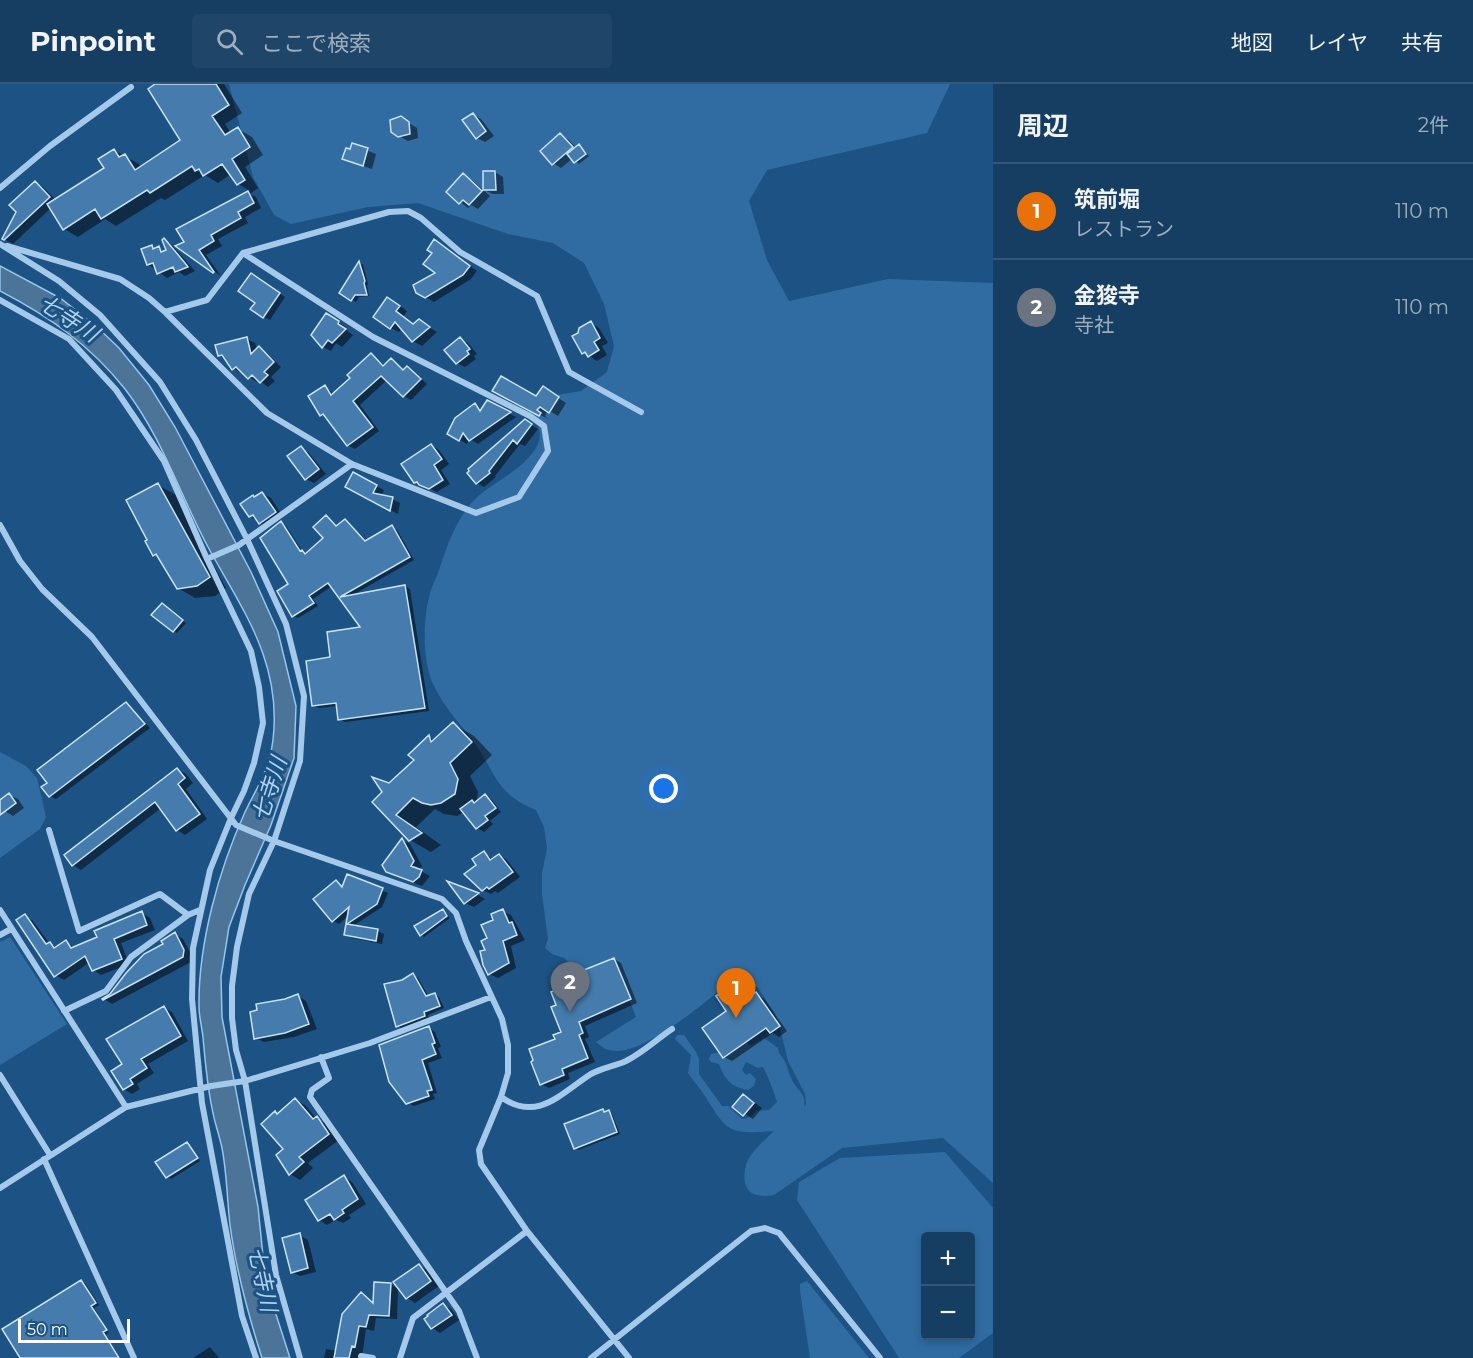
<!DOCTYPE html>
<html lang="ja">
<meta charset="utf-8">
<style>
body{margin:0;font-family:Montserrat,"Noto Sans JP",sans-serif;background:#1f4569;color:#f1f3f6}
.controls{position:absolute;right:18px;bottom:18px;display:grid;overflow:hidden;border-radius:6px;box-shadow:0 3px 9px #0003}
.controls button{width:54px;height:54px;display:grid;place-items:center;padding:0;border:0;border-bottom:2px solid #355778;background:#163e63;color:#f1f3f6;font:30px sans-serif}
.scale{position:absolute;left:18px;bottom:15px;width:112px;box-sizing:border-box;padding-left:6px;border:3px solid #fff;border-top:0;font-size:16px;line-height:21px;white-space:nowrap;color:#fff;-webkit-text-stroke:4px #1d5284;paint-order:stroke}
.you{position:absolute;left:664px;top:705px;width:21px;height:21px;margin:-15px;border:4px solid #fff;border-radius:50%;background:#1a73e8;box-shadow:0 0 0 9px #1a73e833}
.badge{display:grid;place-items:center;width:39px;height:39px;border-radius:50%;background:#fac262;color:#fff;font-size:20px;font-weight:700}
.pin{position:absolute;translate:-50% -50px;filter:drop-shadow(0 2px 3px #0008)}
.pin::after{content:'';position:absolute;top:32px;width:21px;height:18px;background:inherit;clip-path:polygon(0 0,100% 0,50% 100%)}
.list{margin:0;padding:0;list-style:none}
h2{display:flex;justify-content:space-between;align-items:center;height:78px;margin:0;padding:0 24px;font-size:26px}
h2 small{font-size:20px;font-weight:400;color:#9eaebe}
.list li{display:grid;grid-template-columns:39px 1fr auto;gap:18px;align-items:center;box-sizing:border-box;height:96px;padding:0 24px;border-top:2px solid #355778}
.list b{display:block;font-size:22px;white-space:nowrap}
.list p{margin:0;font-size:20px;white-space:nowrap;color:#9eaebe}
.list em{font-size:20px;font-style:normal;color:#9eaebe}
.icon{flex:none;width:33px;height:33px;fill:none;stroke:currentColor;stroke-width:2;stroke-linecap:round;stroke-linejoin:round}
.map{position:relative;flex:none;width:993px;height:1274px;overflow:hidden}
header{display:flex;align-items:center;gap:36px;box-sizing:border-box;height:84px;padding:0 30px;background:#163e63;border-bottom:2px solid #355778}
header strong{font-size:28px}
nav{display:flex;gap:33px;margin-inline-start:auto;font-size:21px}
.search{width:420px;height:54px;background:#1f4569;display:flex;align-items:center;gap:15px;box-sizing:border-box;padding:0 21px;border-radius:6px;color:#9eaebe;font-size:22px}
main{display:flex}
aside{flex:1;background:#163e63}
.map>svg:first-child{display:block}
.green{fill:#306ca2;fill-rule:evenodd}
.water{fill:#4c7398;stroke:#97c5ec;stroke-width:1.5}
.shadow{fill:#0007}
.building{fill:#457cad;stroke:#c8e2f8;stroke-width:1.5}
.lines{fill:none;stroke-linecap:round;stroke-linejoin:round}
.minor{stroke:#a4c9ea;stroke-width:6}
.labels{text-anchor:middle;stroke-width:6;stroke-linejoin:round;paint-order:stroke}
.water-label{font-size:22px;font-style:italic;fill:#afd3f2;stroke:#1d5284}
</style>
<header>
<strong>Pinpoint</strong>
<div class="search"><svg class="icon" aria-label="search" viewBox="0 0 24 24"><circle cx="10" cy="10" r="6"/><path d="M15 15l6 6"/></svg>ここで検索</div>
<nav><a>地図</a><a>レイヤ</a><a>共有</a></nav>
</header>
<main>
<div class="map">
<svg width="993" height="1274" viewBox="0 0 993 1274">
<rect width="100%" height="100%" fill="#1d5284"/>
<path class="green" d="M229,0H950L927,49L767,86L749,117L767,176L789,217L888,195L993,199V1099L943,1054L842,1064L774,1111C751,1115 740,1106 746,1081C750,1068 765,1056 774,1047C730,1050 728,1050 705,1012C700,1004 693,997 688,989L691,971L675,955L677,951H684L696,968L699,975V990L722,1022H728L742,1035L751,1033L756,1027L769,1026L777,1018C773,1006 769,994 763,983L758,984L746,978L742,986L746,991L750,989L756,995L754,1002L748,1006C731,1003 725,996 719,980L711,978L709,975L711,970L722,968L746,958L751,962L764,954L778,964C779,971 781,971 784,976C788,982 788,988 791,994C796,1006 807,1009 804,1023L806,1020L805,1010L788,977L781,948L774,928L758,904L744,899H728C707,918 644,969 616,967C607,967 602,963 596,958L636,933L613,874L586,885H576L564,874L552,870L545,864L548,855L542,810V789L547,764L544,743L536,726C493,709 496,686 471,654C458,638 443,621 434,602C422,579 423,537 429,513C431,503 437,493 440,483C448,459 457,434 475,415C494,397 524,386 537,362C543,352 538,337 532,328L551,312L581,307L607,288L614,262L604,220L584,179L553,159L508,150L418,119L368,123L291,140L274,131L253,93Z
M0,668L26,682L37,694L46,733L40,745L0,774Z
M10,853L67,940L0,981V858Z
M945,1068L993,1124V1249L959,1274H899L797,1116L799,1098L840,1074ZM926,1152H970V1252H926Z
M807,1197L869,1274H810L800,1207V1200Z"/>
<path class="water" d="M0,182L60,214L95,241L119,264L149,301L175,343L251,488L278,548L296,622L294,674L271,741L245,801L229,843L221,893L222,933L258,1123L264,1182L273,1221L290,1274H262C248,1230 236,1186 230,1141C227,1115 227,1090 222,1064C219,1050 214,1037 212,1024C207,1000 205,976 203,953C202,943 199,933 199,923C198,860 219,785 245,728C257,703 270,685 273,656C282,578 243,527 208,463C180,411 162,353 125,305C90,261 50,233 0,207Z"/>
<path class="shadow" d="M153,0H224L242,29L225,40L231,49L238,45L252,53L263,71L245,83L258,104L250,110L256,113L261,124L245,133L248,139L218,155L222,162L206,171L221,192L178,162L186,159L178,145L250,107L238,100L231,90L218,99L205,91L165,116L161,114L116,142L105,135L78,153L64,145L51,124L13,160L4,155L35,98L43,103L56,116L106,84L114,66L139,80L141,84L182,56Z
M473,30L481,35L494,52L485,58L477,54Z
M401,34L417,44L418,54L408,57L399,52Z
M560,51L569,56L576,64L579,62L582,64L589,72L579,80L573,74L561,84L553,79Z
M353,61L376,70L372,85L344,75L352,67Z
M495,88L503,93L504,110H493L484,106Z
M463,91L472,96L490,112L478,125L471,121L468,124L448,108Z
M164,156L172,161L195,187L185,192L179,188L167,194L148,180L152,163L165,168L168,166Z
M442,162L477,187L471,195L434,218L418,208L438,189Z
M360,179L363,181L368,200L367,202L369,212L359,213L356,218L341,208Z
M257,195L285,213L270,236L264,233L257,219Z
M396,219L407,227L403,233L414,241L427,242L437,248L422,262L413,257L402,244L399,248L391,244Z
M327,231L346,243L345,245L353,251L342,263L336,259L331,267L323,263L313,251Z
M591,239L599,244L608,259L602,262L607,271L597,277L583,268Z
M247,255L255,259L257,267L259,264L267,269L281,283L271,293L275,297L268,303L259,296L257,298L249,293L243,288L241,289L233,284L227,276L219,271Z
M460,255L468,259L477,270L474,272L476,275L465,283L457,279Z
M372,271L385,282L391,276L405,287L408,283L427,300L411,316L404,312L387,296L360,321L379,347L355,365L348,361L328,334L321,330L325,303L335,310Z
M494,306L537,314L551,309L566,319L558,332L548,326L545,332L548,335Z
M487,318L516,333L478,360L470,355L467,360L449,350L475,321L483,326Z
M525,337L538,345L525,362L520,360L495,392L496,393L484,403L477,399L469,389Z
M431,361L439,366L449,380L441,386L450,400L437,408L415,398Z
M301,364L309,369L326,390L314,399L306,395Z
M354,390L384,406L381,412L392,415L400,419L398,430L354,407Z
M158,401L176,411L226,504L215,512L195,514L178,504L161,475L154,470L149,457Z
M262,409L271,414L283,433L268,444L250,432L255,414Z
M326,433L337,443L346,437L350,440L367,457L392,443L397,446L414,476L351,512L405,502L410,505L429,627L345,638L340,635L338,622L319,624L314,621L332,575L363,545L332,502L313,515L318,522L298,534L293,532L281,439L286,442L303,468L307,470L325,454Z
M165,523L186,539L177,549L174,547Z
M126,620L132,624L150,644L56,715L50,712Z
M453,640L474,652L492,671L470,692L478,708L476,720L485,712L492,716L501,728L490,737L493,740L484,748L477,744L464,728L457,732L444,730L435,725L416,743L441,761L431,768L410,756L374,718L416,676L429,653L435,657Z
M177,685L186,690L193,699L186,705L207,735L185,751L177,746L161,724L81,786L73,781Z
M9,711L18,715L24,724L13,732L5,727L0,720V718Z
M402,756L410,760L422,782L419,786L430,792L422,802L396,792Z
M484,769L493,775L499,771L507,776L520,793L498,809L495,807L491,810L483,806L478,781Z
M348,792L388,809L382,823L353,842L378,847L384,850L382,860L352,854L346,851L349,831L339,840L333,837L336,798L344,803Z
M452,800L478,811L485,815L474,823L465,819Z
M443,827L450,834L424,853L421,851Z
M502,827L511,831L525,856L511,862L516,884L498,894L489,890L487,867L495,837Z
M142,829L150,834L155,846L121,859L129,880L101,891L93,886L90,878L64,896L55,891L25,832L33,837L49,859L58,864L66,858L74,863L99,854Z
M175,850L183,855L192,872L191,878L112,920L104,915L111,911Z
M614,875L621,879L637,919L585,942L589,953L585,955L595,978L568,989L570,995L549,1004L541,1000L557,956L563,949L584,896Z
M413,891L418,894L429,913L435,910L439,913L444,924L428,931L429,935L402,945L398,942L402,897Z
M729,905L737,909L743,919L756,910L764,915L787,947L779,953L773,949L732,977L724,973Z
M298,912L306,917L317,945L294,953L264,958L256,954L286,916Z
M164,924L172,928L188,957L148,980L154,989L137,1000L140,1005L132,1010L124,1005L113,988L124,981Z
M429,944L435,948L441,963L438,964L442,974L428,979L437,1009L433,1010L435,1015L414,1022L407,1018Z
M744,1011L762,1024L753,1035L734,1023Z
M295,1016L305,1021L316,1034L327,1040L339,1056L308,1079L313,1084L300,1096L290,1090L278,1071L285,1065L276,1029L278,1030Z
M603,1027L612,1030L620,1050L578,1066L575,1064Z
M187,1060L190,1062L200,1077L171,1095L167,1093Z
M344,1093L352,1098L366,1120L349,1131L351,1134L343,1139L336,1136L327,1141L319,1136Z
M299,1151L308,1156L316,1188L300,1192L292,1188Z
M419,1181L427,1186L439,1202L415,1219L407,1214Z
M81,1197L85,1199L99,1221L94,1224L109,1248L106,1251L120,1274H17Z
M391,1200L398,1205L397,1235L376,1234L374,1247L366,1245L362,1274H324L326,1265L337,1267L361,1210L374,1219Z
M443,1221L451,1225L459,1236L440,1249L432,1244Z
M210,1263L219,1274H193Z"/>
<path class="building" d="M155,0H216L229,21L212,32L225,51L238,43L250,63L232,75L245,96L237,101L222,80L203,92L199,85L195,87L192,82L150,109L147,106L101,135L95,125L63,146L47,120L104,84L98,75L114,65L119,73L125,70L135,86L180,56L148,5Z
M473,29L486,47L476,55L462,36Z
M401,32L409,38L410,50L398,53L391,48L390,36Z
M560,49L573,63L552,81L540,67Z
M352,59L368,64L363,82L342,75L346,64L350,65Z
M579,60L586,70L574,79L567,70Z
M483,87H495L496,106H483Z
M463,89L482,107L469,121L463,116L459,120L446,108Z
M35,97L50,113L4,156L2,155L16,128L9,121Z
M248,107L254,119L238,128L241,134L211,151L214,157L199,166L214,188L213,189L175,162L184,158L176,145Z
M164,154L185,179L188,183L175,188L173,183L157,190L153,179L147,181L141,165L152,161L153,165L159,162L161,168L166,166L162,156Z
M434,155L470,182L463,191L425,214L416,209L413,201L435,189L423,180L432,169L427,166Z
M359,177L365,197L364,199L367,211H355L351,217L339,209Z
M251,189L280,209L263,234L250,225L255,219L238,207Z
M387,213L400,222L396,227L413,240L419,235L430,243L412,258L395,238L390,245L373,233Z
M326,229L339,237L338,240L346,245L332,259L328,256L322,264L311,251Z
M591,237L600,254L594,258L599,266L588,273L585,268L582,270L572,252L578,249L579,244Z
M247,253L251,270L259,262L274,278L264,288L268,291L260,299L252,291L248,295L236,283L232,286L222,271L218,272L215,261Z
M460,253L470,265L467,267L469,270L456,280L444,266Z
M371,269L383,282L391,274L403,286L407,282L421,295L403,313L381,292L353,317L373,343L347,362L323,330L320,332L308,312L325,301L331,311L350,294L347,291Z
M501,292L536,312L543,302L559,313L549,329L540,323L537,326L541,329L539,332L492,307Z
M487,316L511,328L469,357L463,349L459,357L447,350L455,334L475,319L480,327Z
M525,335L532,340L517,360L513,356L489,387L490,389L476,400L467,389L469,387L468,385Z
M431,360L442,375L434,381L443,396L429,405L419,401L417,398L414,399L401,380Z
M301,362L319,385L305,396L287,372Z
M353,388L377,401L373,409L393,413L390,427L345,403Z
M158,399L210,493L197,502L177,505L156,470L153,472L145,457L147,456L126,416Z
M262,408L276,428L259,440L253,431L249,433L240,420L253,411L254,413Z
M326,431L336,442L345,435L365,457L392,441L410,473L340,513L405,501L425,624L338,636L336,619L312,622L306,577L330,573L327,548L360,543L328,499L309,512L314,519L292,533L277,507L288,500L260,454L281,437L300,467L302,466L305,470L323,454L313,443Z
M162,519L183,536L173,548L151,531Z
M126,618L145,640L49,713L41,703L47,699L37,686Z
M453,638L472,658L450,679L458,695L455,710L441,719L431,721L422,719L413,714L396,731L422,749L409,757L372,718L382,708L372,693L389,699L414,676L408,671L429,651L431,658Z
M177,684L185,694L178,700L200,730L176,747L155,718L72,782L64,771Z
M9,709L16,719L0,731V716Z
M485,710L496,724L485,732L488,736L476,745L460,725L472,716L474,719Z
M402,754L414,777L411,782L422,786L419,793L413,798L386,788L382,781Z
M484,767L490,776L499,770L513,788L489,805L487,803L482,807L464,790L476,781L472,775Z
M347,790L383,804L377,820L347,840L378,845L376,857L344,851L349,823L332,838L313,815L336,796L342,803Z
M447,797L479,809L464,820Z
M443,825L447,832L420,852L414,842Z
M503,825L509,839L512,838L517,851L503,857L509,879L488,891L483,881L480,867L485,866L481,857L487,854L481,841L493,836L491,830Z
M142,827L147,841L114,855L122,875L92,887L85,872L54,893L16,836L25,830L46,860L50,858L54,864L66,856L71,864L97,853L94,847Z
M175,848L184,866L183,873L103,916L102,915L110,910L126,889L144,870L163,860L161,857Z
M614,874L631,915L579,938L583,949L579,951L588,974L562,985L564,991L540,1001L531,978L533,976L529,965L555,955L553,951L561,948L551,923L556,921L551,908L582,895L579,888Z
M413,889L426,912L435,909L440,922L424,928L425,932L396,943L384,900L402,896Z
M729,903L740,919L756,908L780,942L770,949L766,944L723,974L702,944L726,927L716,912Z
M298,910L309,940L285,949L254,955L250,928L257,926L256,920L285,915Z
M164,922L181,952L141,975L147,984L130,995L133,1000L123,1006L111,987L122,980L106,955Z
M429,942L435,959L432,960L436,970L422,976L432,1006L427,1007L429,1012L406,1020L389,998L379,961Z
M743,1010L754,1019L743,1032L732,1023Z
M295,1014L313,1035L317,1032L329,1050L299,1073L304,1078L289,1091L276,1071L283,1065L261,1040L275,1027L277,1030Z
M603,1025L604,1028L609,1026L617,1048L574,1065L564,1040Z
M187,1058L198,1074L166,1094L155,1078Z
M344,1091L358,1115L342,1126L344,1129L334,1136L330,1130L318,1137L305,1116Z
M300,1149L308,1184L291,1189L282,1154Z
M419,1180L431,1197L406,1215L393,1198Z
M81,1196L96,1219L91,1222L107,1246L103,1248L119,1274H20L2,1245Z
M374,1198L391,1199L389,1232L369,1231L366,1243L359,1242L355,1263L352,1262L349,1274H334L342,1230L361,1208L373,1219Z
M443,1219L452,1231L431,1245L424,1235L428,1232L427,1231Z"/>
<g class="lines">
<path class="minor" d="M0,104L50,62L131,3
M0,160L59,197L100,231L160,298L196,356L247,455L286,540L304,612L300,677L274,757L249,810L237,863L232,902V934L236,966L245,997L276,1191L300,1274
M7,162L120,195L149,214L165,228L267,329L352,380L476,429L519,413L548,367L544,342L530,332L373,253L243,169
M0,216L69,255L116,306L164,377L207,475L251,567L259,603L263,639L254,679L244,707L231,734L210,786L193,864L192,915L202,1019L242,1232L256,1274
M165,228L207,216L243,169L389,128L408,127L421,134L460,168L537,212L569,288L641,328
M0,441L20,477L42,505L92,553L236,741L274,757L442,815L456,829L466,857L502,935L508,961V989L501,1013L479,1066L481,1080L527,1147L629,1274
M207,475L239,461L352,380
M49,746L79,847L160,810L188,831
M0,826L126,1023
M0,851L11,845
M64,927L106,907L131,873L188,831L200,826
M321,973L329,994L312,1006L310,1013L459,1227L477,1274
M0,991L50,1071
M501,1013C538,1039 561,1009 591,990C602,984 615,982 626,977C642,969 657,955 672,945
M44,1075L134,1274
M0,1104L126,1023L211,1002L245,997L370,959L491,913
M361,1272L373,1274
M400,1274L413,1234L527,1147
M591,1274L751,1147L765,1144L779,1149L880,1274"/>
</g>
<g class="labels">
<g class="water-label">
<text transform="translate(69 234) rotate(33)" y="8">七寺川</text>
<text transform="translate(269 705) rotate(-72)" y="8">七寺川</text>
<text transform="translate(263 1195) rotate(78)" y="8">七寺川</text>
</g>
</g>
</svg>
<div class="controls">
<button>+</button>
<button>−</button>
</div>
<div class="scale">50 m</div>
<div class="you"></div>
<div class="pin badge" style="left:736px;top:934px;background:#e8710a">1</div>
<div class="pin badge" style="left:570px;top:928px;background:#6b7280">2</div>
</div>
<aside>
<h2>周辺<small>2件</small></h2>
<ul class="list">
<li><span class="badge" style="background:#e8710a">1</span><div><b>筑前堀</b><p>レストラン</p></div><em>110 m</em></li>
<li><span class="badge" style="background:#6b7280">2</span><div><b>金狻寺</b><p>寺社</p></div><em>110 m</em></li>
</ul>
</aside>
</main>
